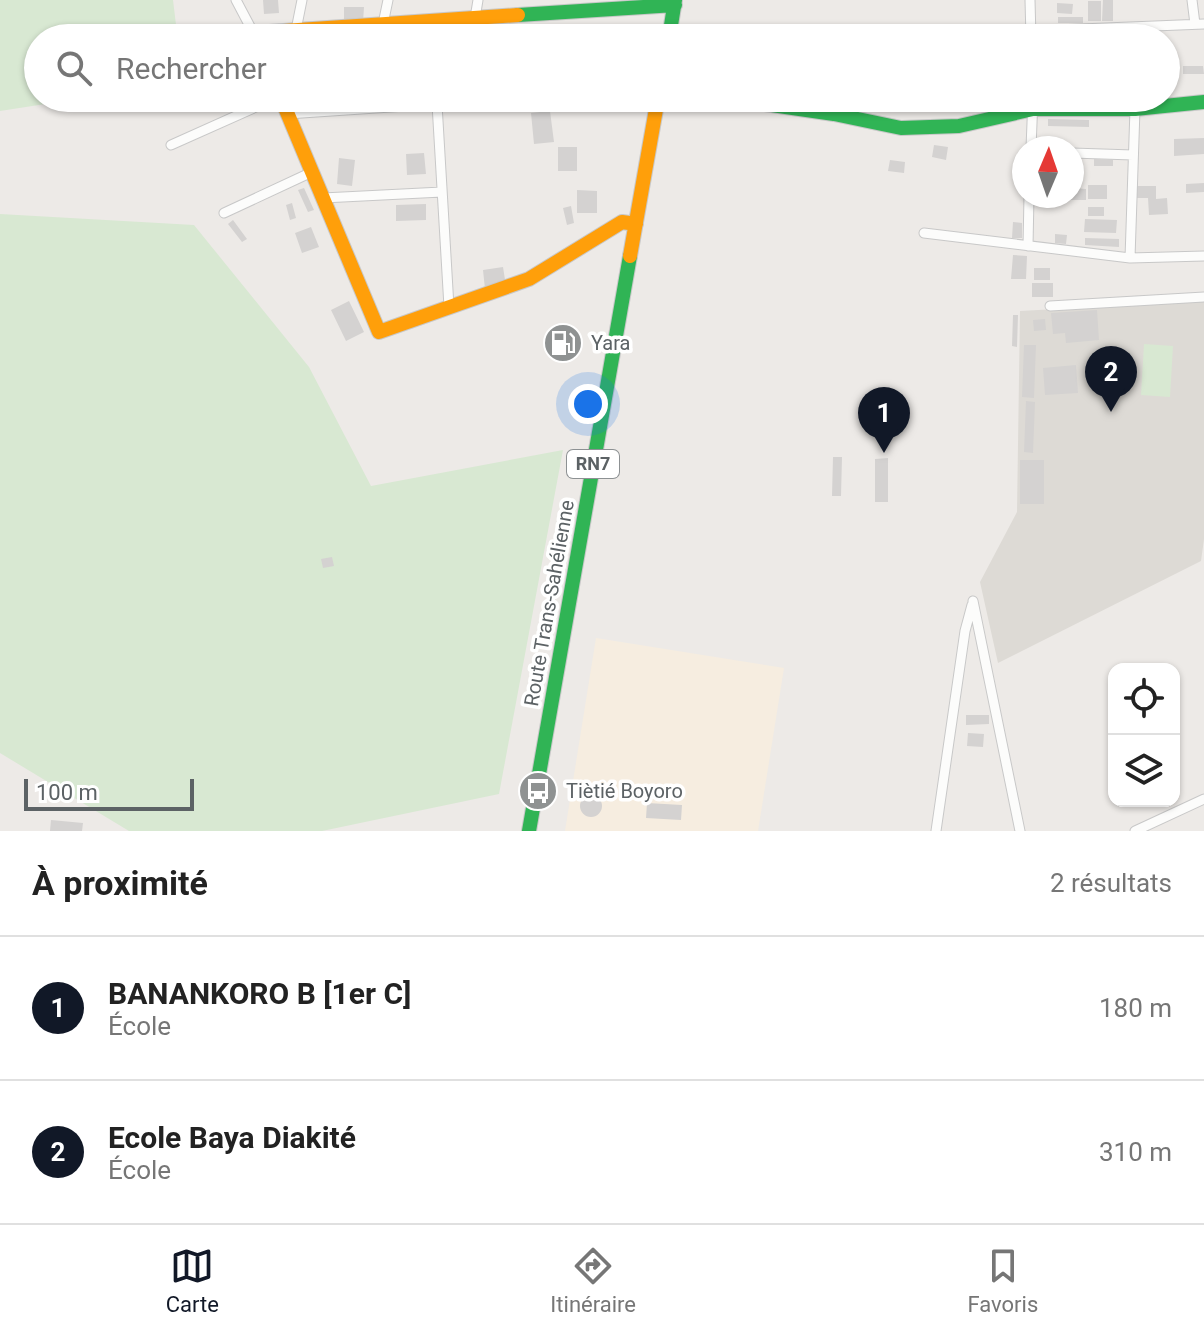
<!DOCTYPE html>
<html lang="fr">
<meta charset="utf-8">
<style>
body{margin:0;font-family:Roboto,sans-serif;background:#f6f6f6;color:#222}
.controls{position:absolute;right:24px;bottom:24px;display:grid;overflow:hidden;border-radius:16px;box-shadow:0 2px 6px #0004}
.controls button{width:72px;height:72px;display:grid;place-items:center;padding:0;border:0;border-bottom:2px solid #e0e0e0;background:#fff;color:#222;font:40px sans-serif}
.compass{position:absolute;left:1012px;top:136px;width:72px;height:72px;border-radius:50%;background:#fff;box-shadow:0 2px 6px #0004;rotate:2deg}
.scale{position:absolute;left:24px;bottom:20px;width:170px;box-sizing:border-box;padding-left:8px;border:4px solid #5c6265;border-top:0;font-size:22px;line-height:28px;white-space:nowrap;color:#5c6265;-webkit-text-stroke:6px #fff;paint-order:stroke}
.you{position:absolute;left:588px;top:404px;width:28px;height:28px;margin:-20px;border:6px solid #fff;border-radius:50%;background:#1a73e8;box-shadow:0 0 0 12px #1a73e833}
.badge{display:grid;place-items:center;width:52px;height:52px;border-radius:50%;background:#111827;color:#fff;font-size:26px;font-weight:700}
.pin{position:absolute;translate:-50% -66px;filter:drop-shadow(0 2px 4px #0008)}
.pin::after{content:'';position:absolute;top:42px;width:28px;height:24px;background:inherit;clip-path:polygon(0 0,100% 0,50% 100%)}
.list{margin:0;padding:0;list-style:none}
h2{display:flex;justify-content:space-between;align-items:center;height:104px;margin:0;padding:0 32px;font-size:34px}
h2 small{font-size:26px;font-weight:400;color:#767676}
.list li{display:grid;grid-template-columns:52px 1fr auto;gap:24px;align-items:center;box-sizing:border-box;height:144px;padding:0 32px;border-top:2px solid #e0e0e0}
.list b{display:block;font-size:30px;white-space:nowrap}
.list p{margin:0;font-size:26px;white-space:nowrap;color:#767676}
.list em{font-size:26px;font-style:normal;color:#767676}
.icon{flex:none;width:44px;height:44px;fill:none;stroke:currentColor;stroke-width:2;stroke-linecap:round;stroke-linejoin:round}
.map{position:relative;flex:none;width:1204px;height:831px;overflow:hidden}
.search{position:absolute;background:#fff;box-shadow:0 2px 6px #0004;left:24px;right:24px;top:24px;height:88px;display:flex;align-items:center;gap:20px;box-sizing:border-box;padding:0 28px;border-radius:44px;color:#767676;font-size:30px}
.sheet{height:392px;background:#fff}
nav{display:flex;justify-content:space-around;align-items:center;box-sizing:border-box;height:112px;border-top:2px solid #e0e0e0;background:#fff;font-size:22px;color:#767676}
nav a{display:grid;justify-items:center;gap:4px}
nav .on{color:#111827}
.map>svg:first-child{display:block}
.commercial{fill:#f6ede0}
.education{fill:#dddad5}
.green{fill:#d8e8d2}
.building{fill:#d4d2d1}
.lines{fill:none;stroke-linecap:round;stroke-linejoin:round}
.street-casing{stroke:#c8c8c8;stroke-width:11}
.fast-casing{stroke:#c8c8c8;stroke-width:16}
.slow-casing{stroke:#c8c8c8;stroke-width:16}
.street{stroke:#fcfcfb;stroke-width:9}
.fast{stroke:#30b455;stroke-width:14}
.slow{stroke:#ff9f0a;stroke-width:14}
.labels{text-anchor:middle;stroke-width:7;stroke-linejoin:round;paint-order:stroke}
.shield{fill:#fff;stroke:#8d9193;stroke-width:2}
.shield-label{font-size:18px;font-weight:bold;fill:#5c6265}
.poi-label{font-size:20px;fill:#5c6265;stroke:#fff;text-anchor:start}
.street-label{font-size:20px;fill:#5c6265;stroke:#fff}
</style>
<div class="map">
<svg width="1204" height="831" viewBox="0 0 1204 831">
<rect width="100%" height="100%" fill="#edeae7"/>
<path class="commercial" d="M596,638L784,668L758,831H565Z"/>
<path class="education" d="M1204,301V539L1201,561L998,663L980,582L1017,512L1020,311Z"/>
<path class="green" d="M0,0H173L177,33L171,38H38V98H84L0,111Z
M0,214L194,225L309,367L371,486L563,450L499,794L322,831H129L0,753Z
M1144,344L1173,346L1170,397L1141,395Z"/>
<path class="building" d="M263,0H278L279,13L264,14Z
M1103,0H1113V21H1102Z
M1088,1H1101V21H1088Z
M1057,3L1073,4L1072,14L1057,13Z
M344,7H364L363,22L344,21Z
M1058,17H1083V23H1058Z
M525,24H544V29L525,30Z
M566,27L567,38H554L553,28Z
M1183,66H1203L1204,74H1183Z
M235,98H259L239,107Z
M550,111L554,142L534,144L531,113Z
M1048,119L1089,120V127L1048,126Z
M1204,138V154L1174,156V139Z
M934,145L948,147L946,160L932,157Z
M558,147H577V171H558Z
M424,153L426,174L407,175L406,154Z
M339,158L355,160L352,186L337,184Z
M1094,159L1113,160V166H1094Z
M890,160L905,162L904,173L888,171Z
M1204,183V192L1186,193V184Z
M1088,185H1107V199H1088Z
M1136,186H1156V199L1167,198L1168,214L1149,215L1148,198H1137Z
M304,188L314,210L308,212L298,190Z
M1072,188L1086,189V200H1062V196H1072Z
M577,190L597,191V213H577Z
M292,203L296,218L290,220L286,205Z
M426,204V220L396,221V205Z
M571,206L574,223L567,225L563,208Z
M1088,207H1104V216H1088Z
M1085,219L1117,220L1116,233L1084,232Z
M233,220L247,239L242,242L228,224Z
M1013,222L1022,223V238H1012Z
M311,227L319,247L302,253L295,233Z
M1055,234L1067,235L1066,244L1055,243Z
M1085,238L1119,239V247L1085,245Z
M1013,255L1027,256L1026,279H1011Z
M503,267L506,286L485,289L483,270Z
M1034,268H1050V280H1034Z
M1032,283H1053V297H1032Z
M349,301L364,332L346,341L331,310Z
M1097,310L1099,340L1066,343L1065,333L1053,334L1051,313Z
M1013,315H1018L1017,347L1012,346Z
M1045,319L1046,330L1034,331L1033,320Z
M1024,345H1036L1034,398L1022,397Z
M1076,365L1078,393L1045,395L1043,368Z
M1026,401L1035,402L1033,453L1024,452Z
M833,457H842L841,496H832Z
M888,458V502H875V459Z
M1020,460H1044V504H1020Z
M332,557L334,566L323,568L321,559Z
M966,715H989V724L966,725Z
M968,733L984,734L983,747L967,746Z
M580 806a11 11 0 1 1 22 0a11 11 0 1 1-22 0Z
M647,803L682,805L681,820L646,818Z
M51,820L83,823L82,831H50Z"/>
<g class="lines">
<defs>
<path id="street" d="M236,0L255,36
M1030,0L1031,38
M1192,0L1195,24
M475,18L478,0
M383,24L388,0
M296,30L302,0
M1031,31L1204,24
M437,104L449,307
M287,114L525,98
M171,145L276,98
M1031,148L1033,98
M1072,153L1133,155
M323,198L442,192
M224,213L312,172
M924,233L1130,258L1204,256
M1028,246L1029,196
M1130,258L1135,109
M1050,306L1204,297
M973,601L1020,831
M936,831L965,631L972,605
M1135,831L1204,799"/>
<path id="fast" d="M518,15L675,5
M669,38L675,0
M723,98L834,114L901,128L959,126L1033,109H1135L1204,102
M529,831L630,256"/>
<path id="slow" d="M254,33L518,15
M281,98L379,332L529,279L622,222L636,224
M630,256L658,98"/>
</defs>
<use href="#street" class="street-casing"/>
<use href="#fast" class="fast-casing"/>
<use href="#slow" class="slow-casing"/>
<use href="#street" class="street"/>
<use href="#fast" class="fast"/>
<use href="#slow" class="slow"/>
</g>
<defs>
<symbol id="fuel-disc" viewBox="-11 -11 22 22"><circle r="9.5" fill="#8f9292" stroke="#fff"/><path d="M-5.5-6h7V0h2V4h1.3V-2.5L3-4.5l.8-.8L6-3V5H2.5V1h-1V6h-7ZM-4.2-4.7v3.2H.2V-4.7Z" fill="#fff"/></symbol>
<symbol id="bus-disc" viewBox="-11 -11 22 22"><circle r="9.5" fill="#8f9292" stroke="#fff"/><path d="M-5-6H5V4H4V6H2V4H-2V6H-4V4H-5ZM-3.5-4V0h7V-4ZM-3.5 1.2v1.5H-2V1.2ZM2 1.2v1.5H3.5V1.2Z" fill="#fff"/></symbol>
</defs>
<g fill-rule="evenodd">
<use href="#fuel-disc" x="541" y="321" width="44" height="44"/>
<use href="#bus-disc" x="516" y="769" width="44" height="44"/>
</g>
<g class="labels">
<rect class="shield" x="567" y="450" width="52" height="28" rx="6"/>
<g class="shield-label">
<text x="593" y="470">RN7</text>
</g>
<g class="poi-label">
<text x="591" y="350">Yara</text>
<text x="566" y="798">Tiètié Boyoro</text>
</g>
<g class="street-label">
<text transform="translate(549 603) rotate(-80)" y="7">Route Trans-Sahélienne</text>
</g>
</g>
</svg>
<div class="controls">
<button><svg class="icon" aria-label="locate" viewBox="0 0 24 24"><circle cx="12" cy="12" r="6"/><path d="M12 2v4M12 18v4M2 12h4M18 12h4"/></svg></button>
<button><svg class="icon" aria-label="layers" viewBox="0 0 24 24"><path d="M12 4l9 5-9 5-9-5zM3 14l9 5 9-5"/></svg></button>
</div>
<svg class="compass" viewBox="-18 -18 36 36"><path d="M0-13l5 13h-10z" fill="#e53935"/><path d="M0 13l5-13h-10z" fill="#767676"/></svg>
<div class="scale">100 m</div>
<div class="you"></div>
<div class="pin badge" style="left:884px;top:453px">1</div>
<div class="pin badge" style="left:1111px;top:412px">2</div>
<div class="search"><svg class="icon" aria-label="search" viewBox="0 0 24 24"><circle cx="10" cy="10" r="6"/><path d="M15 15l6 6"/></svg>Rechercher</div>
</div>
<section class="sheet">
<h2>À proximité<small>2 résultats</small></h2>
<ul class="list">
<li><span class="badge">1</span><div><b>BANANKORO B [1er C]</b><p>École</p></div><em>180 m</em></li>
<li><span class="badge">2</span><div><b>Ecole Baya Diakité</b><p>École</p></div><em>310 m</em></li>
</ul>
</section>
<nav>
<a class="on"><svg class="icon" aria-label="map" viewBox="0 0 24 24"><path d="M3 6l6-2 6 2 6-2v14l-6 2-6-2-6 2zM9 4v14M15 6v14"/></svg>Carte</a>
<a><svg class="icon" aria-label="directions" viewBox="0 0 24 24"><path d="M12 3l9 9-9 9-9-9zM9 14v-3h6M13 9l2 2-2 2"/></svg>Itinéraire</a>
<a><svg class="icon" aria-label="saved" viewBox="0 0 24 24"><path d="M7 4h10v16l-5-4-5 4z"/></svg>Favoris</a>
</nav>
